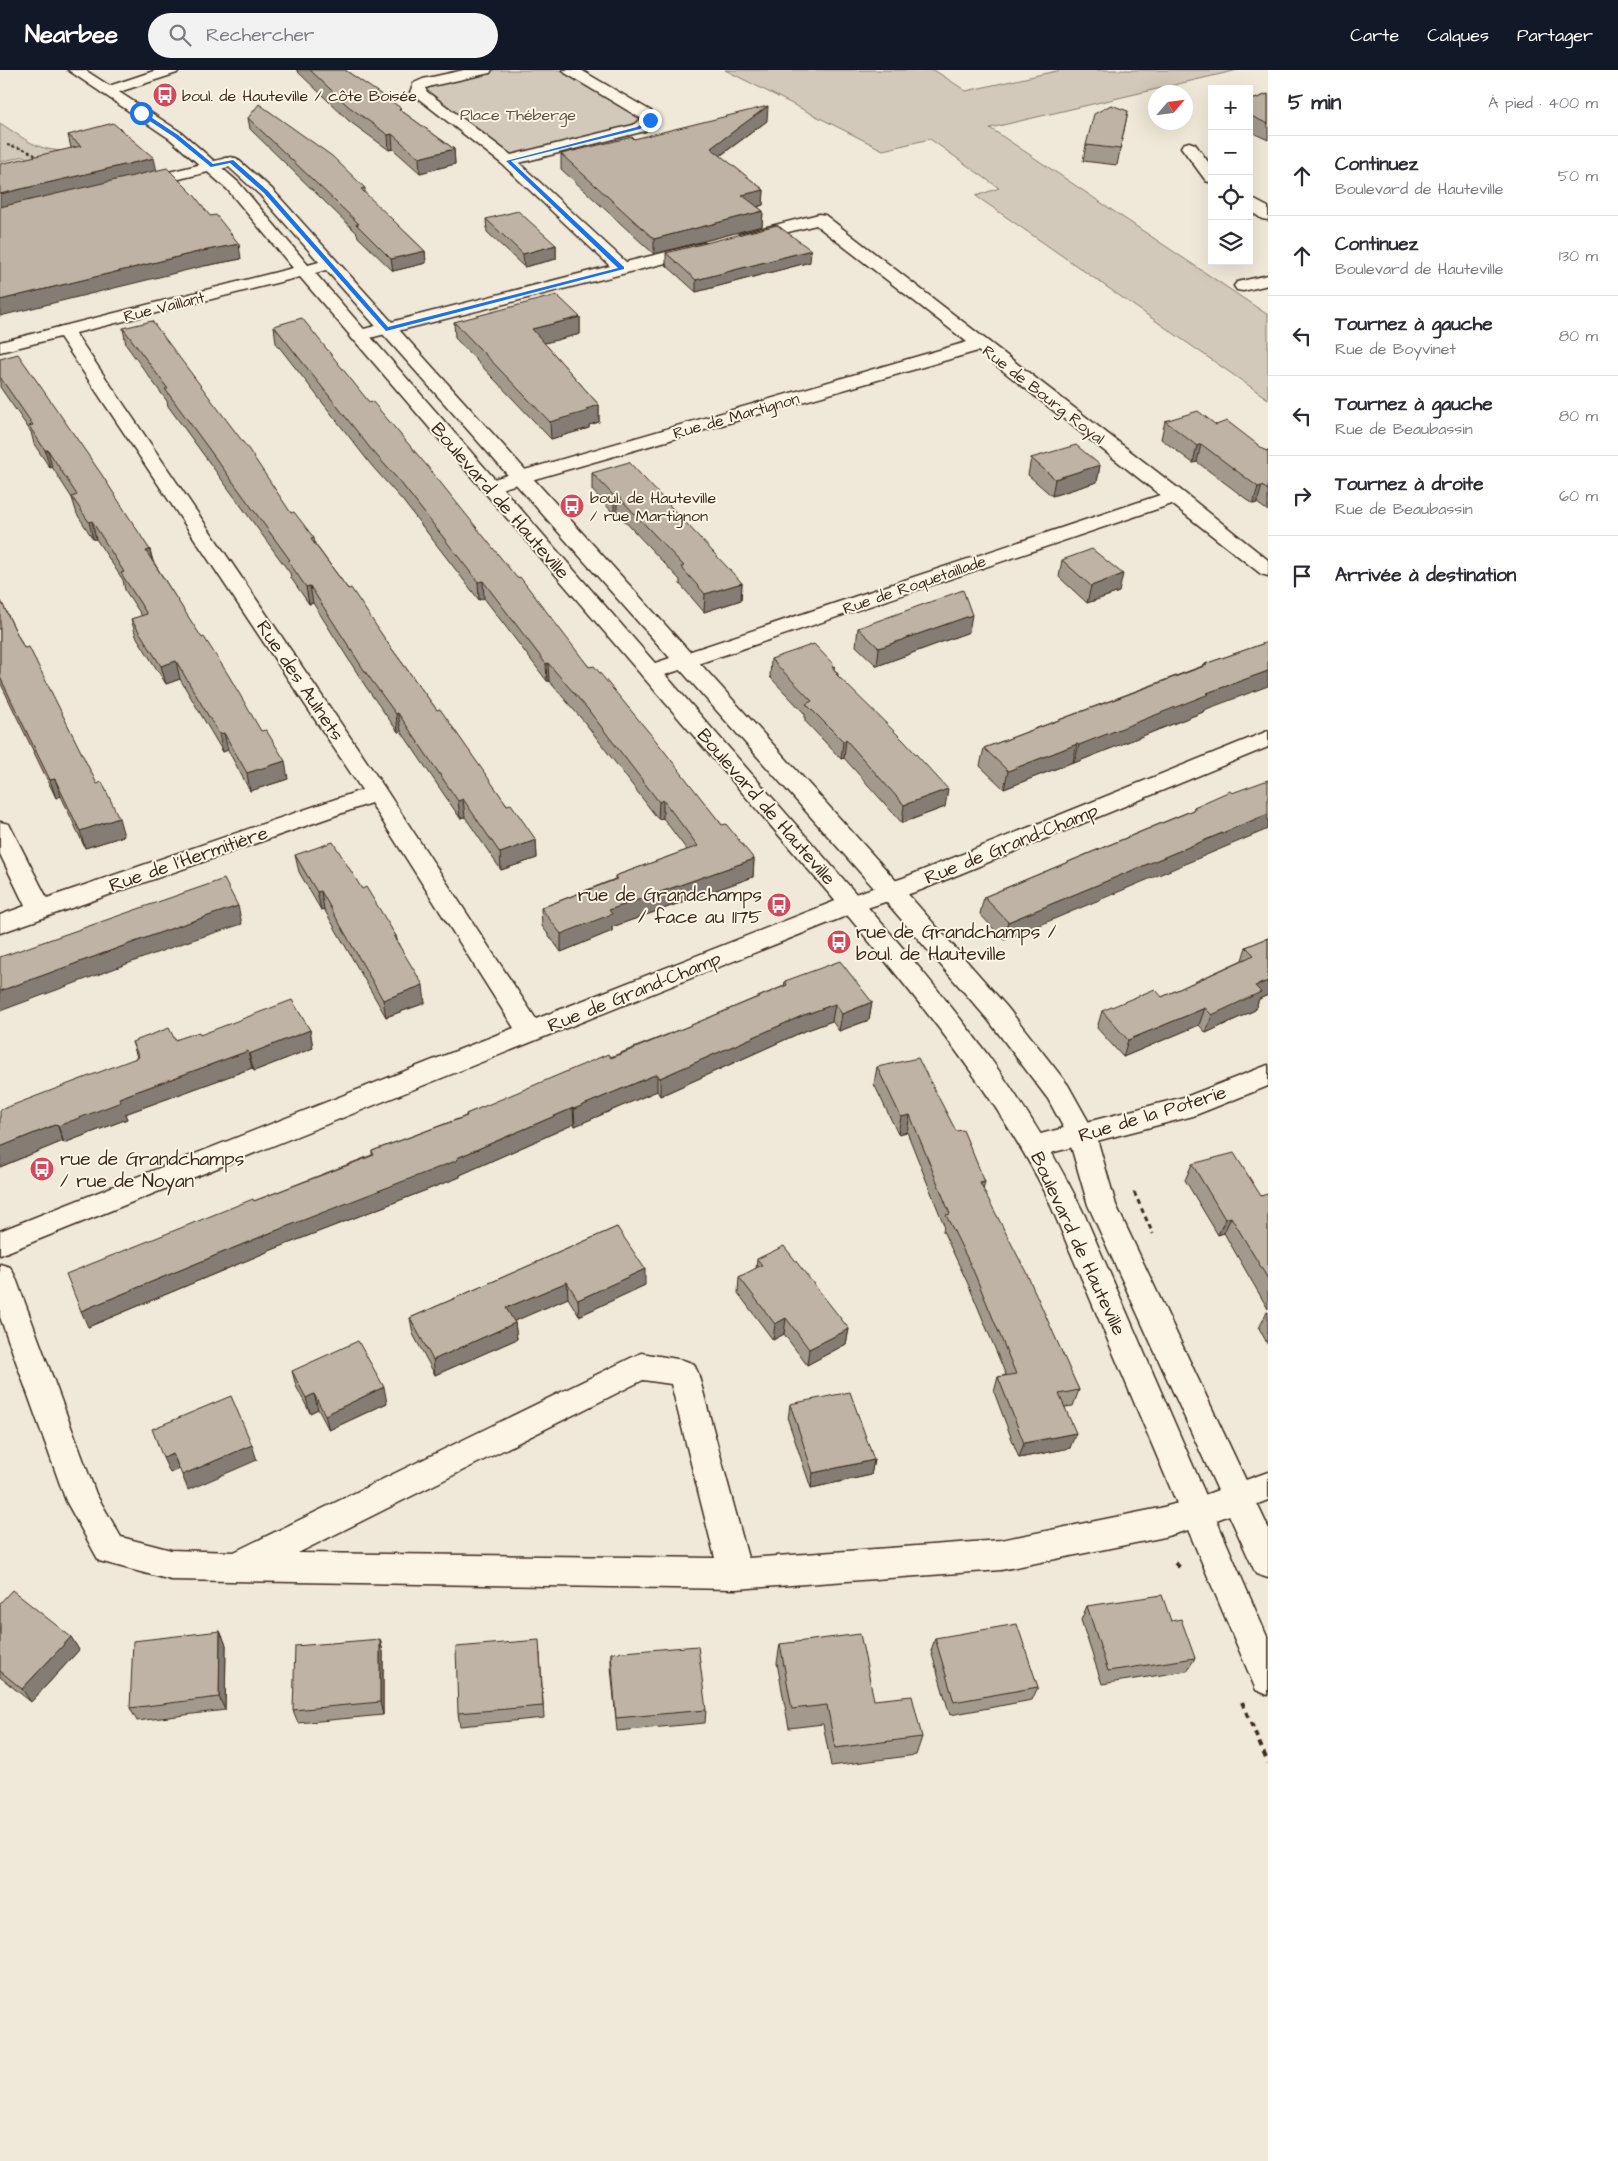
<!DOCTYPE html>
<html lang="fr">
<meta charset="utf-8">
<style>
body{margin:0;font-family:"Architects Daughter",sans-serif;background:#f2f2f3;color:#2b2b33}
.controls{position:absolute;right:15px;top:15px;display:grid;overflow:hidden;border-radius:0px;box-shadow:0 5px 20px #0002}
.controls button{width:45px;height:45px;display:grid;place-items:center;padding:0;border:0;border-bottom:1px solid #e1e1e2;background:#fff;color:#2b2b33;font:25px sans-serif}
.compass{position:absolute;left:1148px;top:15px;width:45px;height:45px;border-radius:50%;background:#fff;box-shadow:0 5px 20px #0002;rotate:62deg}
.stop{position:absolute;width:15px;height:15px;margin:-11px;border:4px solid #1a73e8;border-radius:50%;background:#fff}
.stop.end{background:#1a73e8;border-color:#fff;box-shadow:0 1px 5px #0008}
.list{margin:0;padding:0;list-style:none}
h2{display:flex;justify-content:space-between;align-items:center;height:65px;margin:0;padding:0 20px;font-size:21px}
h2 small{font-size:16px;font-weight:400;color:#7c7c81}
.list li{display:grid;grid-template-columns:32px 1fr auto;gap:15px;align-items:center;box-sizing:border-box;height:80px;padding:0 20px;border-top:1px solid #e1e1e2}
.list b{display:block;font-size:19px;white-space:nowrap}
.list p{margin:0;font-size:16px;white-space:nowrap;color:#7c7c81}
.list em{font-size:16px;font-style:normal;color:#7c7c81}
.icon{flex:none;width:28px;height:28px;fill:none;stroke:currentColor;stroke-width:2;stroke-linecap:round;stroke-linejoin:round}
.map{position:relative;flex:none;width:1268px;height:2091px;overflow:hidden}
header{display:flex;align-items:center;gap:30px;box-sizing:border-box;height:70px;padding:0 25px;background:#111827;color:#fff}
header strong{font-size:24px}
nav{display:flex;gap:28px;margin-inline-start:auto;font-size:18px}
.search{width:350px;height:45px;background:#f2f2f3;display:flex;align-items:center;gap:12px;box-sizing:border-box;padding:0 18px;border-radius:28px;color:#7c7c81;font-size:19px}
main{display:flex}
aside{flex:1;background:#fff}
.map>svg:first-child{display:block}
.green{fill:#d2c9ba;stroke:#867a6c}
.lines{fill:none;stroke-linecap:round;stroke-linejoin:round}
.minor-casing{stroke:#3b2a1e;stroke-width:3}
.tertiary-casing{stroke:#3b2a1e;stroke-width:3}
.path-far2{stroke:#3b2a1e;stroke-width:2;stroke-dasharray:3 2.5;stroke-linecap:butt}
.path-far1{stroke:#3b2a1e;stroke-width:3;stroke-dasharray:5 4;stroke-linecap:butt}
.path{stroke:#3b2a1e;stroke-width:4;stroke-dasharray:6 5;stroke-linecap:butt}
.minor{fill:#fcf5e5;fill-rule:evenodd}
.tertiary{fill:#fcf5e5;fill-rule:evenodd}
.wall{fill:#a39a8d;stroke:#3b2a1e}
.shaded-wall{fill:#857d73;stroke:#3b2a1e}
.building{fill:#beb3a4;stroke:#3b2a1e}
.route{fill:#1a73e8}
.labels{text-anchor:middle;stroke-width:4;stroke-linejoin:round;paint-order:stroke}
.far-poi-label{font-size:16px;fill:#3b2a1e;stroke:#fcf5e5;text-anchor:start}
.far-park-label{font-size:16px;fill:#615245;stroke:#fcf5e5}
.far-street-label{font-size:16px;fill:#3b2a1e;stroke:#fcf5e5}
.street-label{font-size:19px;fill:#3b2a1e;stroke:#fcf5e5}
.poi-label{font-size:19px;fill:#3b2a1e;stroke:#fcf5e5;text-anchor:start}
</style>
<header>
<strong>Nearbee</strong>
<div class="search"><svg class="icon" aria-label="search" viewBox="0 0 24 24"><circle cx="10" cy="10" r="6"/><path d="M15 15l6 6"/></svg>Rechercher</div>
<nav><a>Carte</a><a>Calques</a><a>Partager</a></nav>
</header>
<main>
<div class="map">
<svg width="1268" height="2091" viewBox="0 0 1268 2091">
<rect width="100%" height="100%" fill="#f0e9d9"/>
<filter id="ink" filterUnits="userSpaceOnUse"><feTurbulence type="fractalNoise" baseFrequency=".02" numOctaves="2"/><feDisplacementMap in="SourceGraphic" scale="10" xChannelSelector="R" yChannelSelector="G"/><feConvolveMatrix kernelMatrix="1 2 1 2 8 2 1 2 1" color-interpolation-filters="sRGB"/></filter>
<g filter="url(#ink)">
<path class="green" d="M485,0H570L650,50L508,91L419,16Z
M725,0H934L966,21L1061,0H1238L990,58L1268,245V329L976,126L999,118L930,69L883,80Z
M0,53C25,69 37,81 67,81L77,129L24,86L0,92Z"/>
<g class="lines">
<defs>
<path id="minor" d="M157,0H179L177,3L113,24H103L100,21L103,18Z
M464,0H492L490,3L432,16L426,18V21L511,85L633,55L642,49L565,3L563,0H581L651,41L658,50L645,61L519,93L626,192L703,173L709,174L712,178L709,182L358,271L352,270L349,266L352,262L610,196L502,94L410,22L414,13L423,9Z
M1189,72L1195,74L1212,97V113L1206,111L1181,77L1183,74Z
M231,87L237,89L239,92L237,95L138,119L132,117L130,114L132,111Z
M1249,127L1268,137V150L1262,149L1249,140Z
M819,144L825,145L1183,422L1268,490V506L1261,504L1172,434L659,607L651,609L643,607L640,602L643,597L1160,425L978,281L497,420L490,422L483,420L480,416L483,412L967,272L816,155L745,173L739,172L737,168L739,164Z
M1268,205V215L1243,221L1237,220L1234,216L1237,212Z
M65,256L71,257L384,717L536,949L843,828L903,808L1268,661V677L921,820L861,840L0,1185V1161L514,958L371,733L0,863V845L25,836L0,784V752L9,754L12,760L47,828L362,720L56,261L59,257Z
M1268,995V1016L1193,1046L1035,1087L1025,1084L1021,1076L1025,1068L1188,1026Z
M0,1194L10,1197L15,1206L96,1424L121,1467L171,1480L234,1482L641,1283L683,1290L694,1294L698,1303L748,1488L1001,1470L1160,1438L1196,1428L1268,1402V1430L1196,1458L1160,1468L1001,1500L736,1519L171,1510L99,1491L66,1431L0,1247ZM643,1310L671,1314L715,1488L298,1483Z"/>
<path id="tertiary" d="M68,0H85L182,63L239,113L308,195L319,192L260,125L222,91L224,88H236L272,119L899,814L1007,937L1068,1015L1096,1065L1116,1135L1268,1457V1508L1256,1504L1088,1135L1068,1066L1048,1029L989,951L881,826L326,200L315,203L885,857C963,948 1033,1037 1085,1146L1268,1569V1625L1256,1620L1045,1122C992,1018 917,929 843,840L300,207L0,282V272L293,198L227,119L170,69Z"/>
</defs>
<use href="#minor" class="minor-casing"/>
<use href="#tertiary" class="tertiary-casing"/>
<path class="path-far2" d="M7,75L24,79L40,88"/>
<path class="path-far1" d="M1134,1122L1153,1164"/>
<path class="path" d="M1175,1493L1183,1500
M1242,1632L1268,1693"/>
<use href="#minor" class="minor"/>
<use href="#tertiary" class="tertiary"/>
</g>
<path class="wall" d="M296,0H345L454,79L455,94L420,103L393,79L389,80L349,51Z
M1268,24V70L1249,61V31Z
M1128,41L1117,95L1083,91L1086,75Z
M248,48L365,118V124L425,181L426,193L393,201L358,167L357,163L250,59Z
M767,51L720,86L764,120L763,135L757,137L763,141L762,156L654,184L561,99V84L634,69Z
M68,65L157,101L241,189L204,196L71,78Z
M486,149L556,175V189L524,197L487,162Z
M666,183L810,192L696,222L666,195Z
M580,247V264L544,273L599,335V352L589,355V358L551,369L455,268L454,252Z
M274,256L369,332L589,597L722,755L754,789L753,807L612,857V861L561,882L542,856L541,838L615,809V806L687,780L663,748L658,749L586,654L549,611H547L484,528L479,530L403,431L372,396L276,273Z
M123,258L291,443L314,468L315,474L389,575L507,735L536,770L537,788L501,800L465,747L460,748L401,661L398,662L366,617L313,533L309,534L291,508L290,503L168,336L167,331L126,275Z
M0,289L150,480L153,491L288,709L250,721L228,680L223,682L180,609L166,614L136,566L131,549L142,546L125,520L123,510L96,469H93L77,444L72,428L52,397L50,398L34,374L31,362L0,317Z
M1165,351L1216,355L1266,381L1268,380V441L1257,433L1253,434L1197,392L1193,393L1161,369Z
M1031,388L1100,395L1097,412L1052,426L1028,405Z
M592,403L742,513L741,530L704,542L680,514V510L617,443L614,444L592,420Z
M1062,490L1119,522L1087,533L1059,507Z
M0,529L24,578L124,766L85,778L61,726L56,728L0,612Z
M858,558L969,562L877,596L856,576Z
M1268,572L1204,640L1203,642L1074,693L1073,692L1004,719L980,696L984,678L1205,595V594Z
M771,589L835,596L834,599L838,604V606L945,737L902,753L844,688L841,689L805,651V644L770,607Z
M1232,723L1004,870L980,844L984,827L1193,740L1194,737Z
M295,785L362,819L396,866L398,873L425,933L386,947L324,839L321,840L299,802Z
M1268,868V925L1259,929L1255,940L1206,963L1199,955L1123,987L1097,958L1102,941L1162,927L1242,890L1246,877Z
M785,911L872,932L869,950L839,961L832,951L802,962L660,1026L657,1021L575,1056L574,1054L460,1105V1107L274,1179L88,1257L254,1131L372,1085V1081L466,1046V1044L694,954L784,916Z
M310,960L313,978L254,1001L252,998L125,1044L127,1049L64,1073L63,1071L0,1097L137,987L132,972L175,970L200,965Z
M877,997L983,1120L1079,1320L1073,1336L1065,1337L1070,1378L1019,1388L994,1322L998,1307L1006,1305L969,1216L943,1161L944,1155L907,1062L898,1064L874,1014Z
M1192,1094L1261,1126L1268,1125V1239L1224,1163L1218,1165L1185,1110Z
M617,1157L645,1215L579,1246L568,1228L514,1251L515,1253L517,1269L435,1305L413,1264L410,1248Z
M757,1189L849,1259L846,1274L807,1295L784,1264L773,1270L738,1223L739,1207L756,1199Z
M1267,1242H1268V1275L1259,1258Z
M292,1301L387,1333L329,1360L318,1339L310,1343L296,1316Z
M790,1334L874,1390L871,1405L811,1418L788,1350Z
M0,1533L71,1567L79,1580L31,1632L0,1607Z
M1087,1536L1171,1551L1195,1588L1187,1601L1102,1614L1081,1550Z
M220,1561L226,1575L225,1640L137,1651L130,1638Z
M935,1568L1038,1617L1032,1630L950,1645L931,1581Z
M380,1569L383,1582V1645L298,1653L293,1640Z
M780,1574L874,1630L922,1667L916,1685L831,1696L823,1654L789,1658L777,1593Z
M540,1583L544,1648L460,1656L458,1643Z
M611,1583L706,1640L705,1653L617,1661L611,1597Z"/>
<path class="shaded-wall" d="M768,36L767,51L710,93L711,78Z
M392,64L393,79L389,80L388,65Z
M454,79L455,94L420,103L419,88Z
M154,88L157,102L0,139V124Z
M764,120L763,135L741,141L742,125Z
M763,141L762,156L654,184V169Z
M239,174L241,189L204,196L0,246V230L202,181Z
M556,175V189L524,197L523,184Z
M811,180L810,192L696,222V210Z
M425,181L426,193L393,201L391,189Z
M580,247V264L533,276L532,259Z
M599,335V352L589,355V358L551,369L550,352L586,339Z
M1201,374L1197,392L1193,393L1197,376Z
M45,380H48L52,397L50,398Z
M1100,395L1097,412L1052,426L1055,409Z
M1262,416L1257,433L1253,434L1258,417Z
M617,425V443L614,444V426Z
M92,451L96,469H93L89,452Z
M150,480L154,498L146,481Z
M1123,504L1119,522L1087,533L1091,516Z
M483,511L484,528L479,530L478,512Z
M742,513L741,530L704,542L705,524Z
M310,516L313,533L309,534L306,517Z
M972,545L969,562L877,596L879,578Z
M176,591L180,609L166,614L161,596Z
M548,593L549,611H547L546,594Z
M1268,601V616L1204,640L1203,642L1074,693L1079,675L1207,623Z
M398,643L401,661L398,662L396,644Z
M224,663L228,680L223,682L219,664Z
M846,670L844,688L841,689L843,671Z
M1077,674L1073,692L1004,719L1008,701Z
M285,691L288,709L250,721L247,703Z
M55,709L61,726L56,728L50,710Z
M948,719L945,737L902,753L904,735Z
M463,729L465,747L460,748L458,731Z
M663,730V748L658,749L659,732Z
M1268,744V759L1004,870L1008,852Z
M119,748L124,766L85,778L80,761Z
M536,770L537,788L501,800L500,783Z
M754,789L753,807L612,857V861L561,882V864L609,840Z
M321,821L324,839L321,840L317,822Z
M238,836L242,854L186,872L0,941V921L181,855Z
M396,866L399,883L394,867Z
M1268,911V925L1259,929L1255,940L1206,963L1212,945L1255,916Z
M423,915L425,933L386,947L383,930Z
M872,932L869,950L839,961L842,944Z
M835,934L832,951L802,962L660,1026V1008L804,945Z
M1205,938L1199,955L1123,987L1128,970Z
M310,960L313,978L254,1001L249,984Z
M248,981L252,998L125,1044L127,1049L64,1073L58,1056L119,1028Z
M657,1004V1021L575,1056L574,1039Z
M573,1038L574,1054L460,1105V1107L274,1179L88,1257L81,1241L270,1163L457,1088Z
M910,1045L907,1062L898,1064L901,1047Z
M57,1054L63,1071L0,1097V1077Z
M985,1112L981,1129L980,1113Z
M1231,1147L1224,1163L1218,1165L1225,1149Z
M645,1199V1215L579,1246L578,1230Z
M567,1212L568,1228L508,1254L506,1238Z
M786,1248L784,1264L773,1270L775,1254Z
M515,1253L517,1269L435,1305L433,1290Z
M849,1259L846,1274L807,1295L809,1279Z
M384,1317L387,1333L329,1360L325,1345Z
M314,1324L318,1339L310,1343L306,1328Z
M1076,1363L1070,1378L1019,1388L1024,1373Z
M252,1375L257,1390L188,1420L182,1405Z
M173,1384L179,1399L170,1403L163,1388Z
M874,1390L871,1405L811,1418L813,1403Z
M220,1561L226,1575L225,1640L219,1627Z
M71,1567L79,1580L31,1632L22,1619Z
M380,1569L383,1582V1645L380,1632Z"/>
<path class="building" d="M310,0H345L401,38L399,39L454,79L419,88L392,64L388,65L348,36Z
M1268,24V54L1249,45V31Z
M259,34L332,86L365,118L361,119L425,181L391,189L356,154H359L248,48Z
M1111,35L1128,41L1120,79L1086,75L1094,44Z
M768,36L711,78L764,120L742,125L763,141L654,169L561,84L632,67L634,69Z
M113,53L154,88L0,124V94L81,76L68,65Z
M167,98L195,126L210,146L216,145L239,174L202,181L0,230V137Z
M518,141L556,175L523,184L486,149Z
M777,155L811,180L696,210L666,183Z
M557,225L580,247L532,259L599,335L586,339L588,341L550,352L454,252Z
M302,248L369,332L372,331L428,397L517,508L520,507L589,597L594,596L657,672L722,755L726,754L754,789L609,840L612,844L561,864L541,838L617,809L615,806L698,776L663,730L659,732L586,637L548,593L546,594L483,511L478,512L401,413L370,378L274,256Z
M152,251L249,380L291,443L294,442L314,468L311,469L348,519L351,518L389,575L437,640L440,639L507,735L511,734L536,770L500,783L463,729L458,731L398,643L396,644L364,600L310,516L306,517L288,491L290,490L165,319H168L123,258Z
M18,284L102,405L150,480L146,481L202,568L204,567L229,606L261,661L266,660L285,691L247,703L224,663L219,664L176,591L161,596L131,549L147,544L121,503L124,502L92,451L89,452L72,427L77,425L48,380H45L29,356L33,355L0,307V289Z
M1198,341L1216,355L1227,351L1266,381L1268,380V420L1262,416L1258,417L1201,374L1197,376L1165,351Z
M1076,375L1100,395L1055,409L1031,388Z
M629,392L742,513L705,524L681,497L684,496L617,425L614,426L592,403Z
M1092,479L1123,504L1091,516L1062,490Z
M963,520L972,545L879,578L858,558Z
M0,529L24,578L29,577L97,714L102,712L119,748L80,761L55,709L50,710L0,607Z
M1268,572V601L1207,623L1209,624L1079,675L1077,674L1008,701L984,678L1207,595L1205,594Z
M814,574L835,596L832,597L838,604H836L903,670L948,719L904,735L846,670L843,671L806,634L812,631L771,589Z
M1268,710V744L1008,852L984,827L1196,739L1194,737L1230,721L1232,723Z
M333,772L362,819L366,817L396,866L394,867L423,915L383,930L321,821L317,822L295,785Z
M224,809L238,836L181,855L0,921V887Z
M1268,868V911L1255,916L1261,922L1212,945L1205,938L1128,970L1102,941L1155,919L1162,927L1254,885L1246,877Z
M840,891L872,932L842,944L835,934L804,945L660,1008L657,1004L574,1039L573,1038L457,1088L458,1090L270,1163L81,1241L66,1204L253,1129L254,1131L374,1085L372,1081L467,1046L466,1044L608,984L611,988L694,954L787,915L785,911Z
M292,930L310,960L249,984L248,981L119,1028L121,1032L58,1056L57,1054L0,1077V1040L139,987L132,972L169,958L175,970L199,962L200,965Z
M918,988L956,1061L963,1060L985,1112L980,1113L1026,1202L1079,1320L1059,1324L1076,1363L1024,1373L998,1307L1016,1304L973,1200L946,1145L950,1144L910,1045L901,1047L877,997Z
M1234,1083L1261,1126L1267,1124L1268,1125V1209L1231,1147L1225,1149L1192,1094Z
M617,1157L645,1199L578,1230L567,1212L506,1238L515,1253L433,1290L410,1248Z
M784,1176L849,1259L809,1279L786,1248L775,1254L739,1207L762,1195L757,1189Z
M358,1271L384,1317L325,1345L314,1324L306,1328L292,1301Z
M850,1322L874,1390L813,1403L790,1334Z
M231,1326L252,1375L182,1405L173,1384L163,1388L152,1359Z
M12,1520L71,1567L22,1619L0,1601V1533Z
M1162,1525L1171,1551L1181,1549L1195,1588L1108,1601L1087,1536Z
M1017,1554L1038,1617L954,1632L935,1568Z
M220,1561L219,1627L130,1638L133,1571Z
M860,1564L874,1630L912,1626L922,1667L835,1678L827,1635L792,1639L780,1574Z
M380,1569V1632L293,1640L295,1576Z
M539,1570L543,1636L458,1643L456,1577Z
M698,1576L706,1640L616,1648L611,1583Z"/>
</g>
<path class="route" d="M139,42H143L178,65L213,94L233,90L268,121L388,257L618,198L506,91L637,57L649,49L652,50L640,59L511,91L624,197V199L386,261L264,123L230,93L211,97L174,67L139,44Z"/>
<defs>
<symbol id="bus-disc" viewBox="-11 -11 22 22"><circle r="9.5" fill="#d1495b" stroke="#fcf5e5"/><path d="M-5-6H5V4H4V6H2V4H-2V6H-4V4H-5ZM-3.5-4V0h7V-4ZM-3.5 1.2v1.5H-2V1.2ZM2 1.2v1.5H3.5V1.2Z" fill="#fff"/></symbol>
</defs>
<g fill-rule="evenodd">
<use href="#bus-disc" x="151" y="11" width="28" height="28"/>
<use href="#bus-disc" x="558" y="422" width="28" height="28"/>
<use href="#bus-disc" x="765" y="821" width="28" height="28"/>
<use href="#bus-disc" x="825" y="858" width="28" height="28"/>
<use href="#bus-disc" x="28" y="1085" width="28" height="28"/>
</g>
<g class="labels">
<g class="far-poi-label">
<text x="182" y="31">boul. de Hauteville / côte Boisée</text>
<text x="590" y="433">boul. de Hauteville<tspan x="590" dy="18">/ rue Martignon</tspan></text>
</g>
<g class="far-park-label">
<text x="518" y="50">Place Théberge</text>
</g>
<g class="far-street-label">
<text transform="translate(164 236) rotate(-14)" y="6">Rue Vaillant</text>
<text transform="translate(1044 324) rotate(38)" y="6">Rue de Bourg Royal</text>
<text transform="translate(736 345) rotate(-16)" y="6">Rue de Martignon</text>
<text transform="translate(914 514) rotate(-19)" y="6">Rue de Roquetaillade</text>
</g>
<g class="street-label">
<text transform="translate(501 430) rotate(49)" y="7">Boulevard de Hauteville</text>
<text transform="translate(301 610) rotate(56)" y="7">Rue des Aulnets</text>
<text transform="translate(767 736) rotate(49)" y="7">Boulevard de Hauteville</text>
<text transform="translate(1011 773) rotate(-22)" y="7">Rue de Grand-Champ</text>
<text transform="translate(188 788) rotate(-19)" y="7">Rue de l'Hermitière</text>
<text transform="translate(634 921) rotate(-22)" y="7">Rue de Grand-Champ</text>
<text transform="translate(1152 1043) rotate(-17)" y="7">Rue de la Poterie</text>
<text transform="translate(1079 1173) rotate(65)" y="7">Boulevard de Hauteville</text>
</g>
<g class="poi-label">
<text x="762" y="831" text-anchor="end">rue de Grandchamps<tspan x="762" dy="22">/ face au 1175</tspan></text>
<text x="856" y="868">rue de Grandchamps /<tspan x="856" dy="22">boul. de Hauteville</tspan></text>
<text x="60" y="1095">rue de Grandchamps<tspan x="60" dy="22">/ rue de Noyan</tspan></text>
</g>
</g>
</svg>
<div class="controls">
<button>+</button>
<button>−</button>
<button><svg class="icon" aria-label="locate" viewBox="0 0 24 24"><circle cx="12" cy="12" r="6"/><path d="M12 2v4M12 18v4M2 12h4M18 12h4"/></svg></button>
<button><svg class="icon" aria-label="layers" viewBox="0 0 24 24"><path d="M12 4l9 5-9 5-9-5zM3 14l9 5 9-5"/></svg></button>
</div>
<svg class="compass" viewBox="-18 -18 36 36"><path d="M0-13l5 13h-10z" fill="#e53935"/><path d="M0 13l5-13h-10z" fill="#7c7c81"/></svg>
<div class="stop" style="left:141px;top:43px"></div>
<div class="stop end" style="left:650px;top:50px"></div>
</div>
<aside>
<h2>5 min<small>À pied · 400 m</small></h2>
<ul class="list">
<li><svg class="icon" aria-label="ahead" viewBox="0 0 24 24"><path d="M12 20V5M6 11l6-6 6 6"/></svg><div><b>Continuez</b><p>Boulevard de Hauteville</p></div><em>50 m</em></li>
<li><svg class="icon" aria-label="ahead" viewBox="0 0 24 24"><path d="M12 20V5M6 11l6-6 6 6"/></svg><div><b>Continuez</b><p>Boulevard de Hauteville</p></div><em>130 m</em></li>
<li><svg class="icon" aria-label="left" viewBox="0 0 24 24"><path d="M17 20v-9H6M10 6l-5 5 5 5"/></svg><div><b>Tournez à gauche</b><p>Rue de Boyvinet</p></div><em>80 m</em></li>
<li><svg class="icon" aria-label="left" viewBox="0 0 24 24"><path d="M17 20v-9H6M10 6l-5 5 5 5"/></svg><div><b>Tournez à gauche</b><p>Rue de Beaubassin</p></div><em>80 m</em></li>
<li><svg class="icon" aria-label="right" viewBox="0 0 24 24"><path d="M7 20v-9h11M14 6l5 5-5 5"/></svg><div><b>Tournez à droite</b><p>Rue de Beaubassin</p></div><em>60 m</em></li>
<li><svg class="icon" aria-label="arrive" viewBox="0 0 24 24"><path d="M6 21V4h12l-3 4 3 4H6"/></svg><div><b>Arrivée à destination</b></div></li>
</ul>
</aside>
</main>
